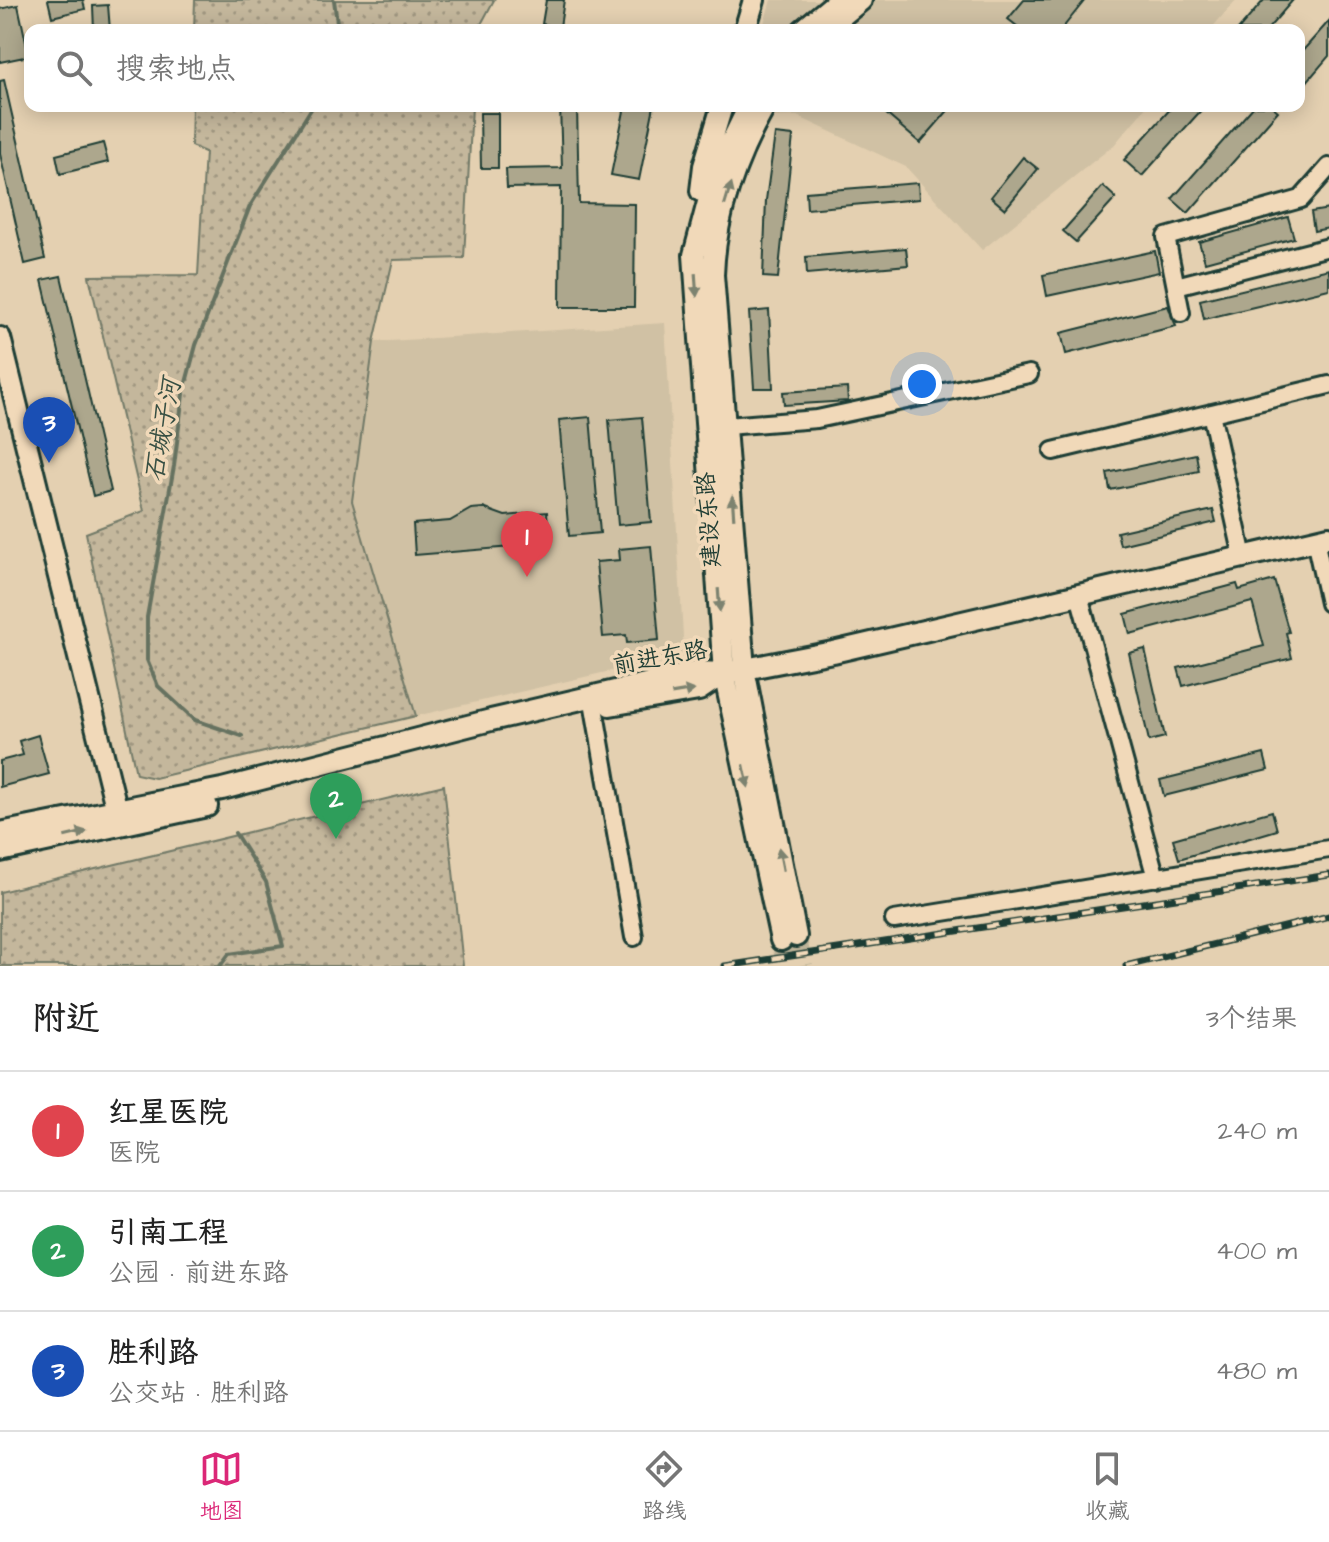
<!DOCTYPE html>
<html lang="zh">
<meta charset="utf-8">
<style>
body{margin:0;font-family:"Architects Daughter","LXGW WenKai TC",sans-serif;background:#f2f2f2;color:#222}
.you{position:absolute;left:922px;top:384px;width:28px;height:28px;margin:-20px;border:6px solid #fff;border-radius:50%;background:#1a73e8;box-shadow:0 0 0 12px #1a73e833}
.badge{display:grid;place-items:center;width:52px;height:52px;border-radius:50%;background:#db2777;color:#fff;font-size:26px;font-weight:700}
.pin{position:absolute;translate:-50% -66px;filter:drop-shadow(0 2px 4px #0008)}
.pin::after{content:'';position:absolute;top:42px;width:28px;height:24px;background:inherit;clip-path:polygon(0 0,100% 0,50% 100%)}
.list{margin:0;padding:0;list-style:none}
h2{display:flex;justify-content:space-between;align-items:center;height:104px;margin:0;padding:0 32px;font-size:34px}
h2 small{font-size:26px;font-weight:400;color:#767676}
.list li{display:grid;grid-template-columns:52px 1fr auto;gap:24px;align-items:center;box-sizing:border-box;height:120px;padding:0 32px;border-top:2px solid #e0e0e0}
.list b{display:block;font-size:30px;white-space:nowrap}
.list p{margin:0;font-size:26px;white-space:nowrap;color:#767676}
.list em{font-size:26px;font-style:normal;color:#767676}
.icon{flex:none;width:44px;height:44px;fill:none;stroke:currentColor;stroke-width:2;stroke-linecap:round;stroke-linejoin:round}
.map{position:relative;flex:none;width:1329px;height:966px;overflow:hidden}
.search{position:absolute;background:#fff;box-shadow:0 4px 20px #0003;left:24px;right:24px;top:24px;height:88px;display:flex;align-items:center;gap:20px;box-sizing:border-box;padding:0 28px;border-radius:16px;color:#767676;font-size:30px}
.sheet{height:464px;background:#fff}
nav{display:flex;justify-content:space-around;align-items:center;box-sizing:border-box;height:112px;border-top:2px solid #e0e0e0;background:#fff;font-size:22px;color:#767676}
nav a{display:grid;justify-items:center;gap:4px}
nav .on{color:#db2777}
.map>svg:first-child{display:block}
.built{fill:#d0c1a4}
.park{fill:url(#park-dots);stroke:#727a68;stroke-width:2}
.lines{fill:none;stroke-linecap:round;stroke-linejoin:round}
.stream{stroke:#667261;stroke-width:4}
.building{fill:#ada78d;stroke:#1f3d34;stroke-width:2}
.major-tunnel{stroke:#bdb398;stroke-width:20;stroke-dasharray:20 10;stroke-linecap:butt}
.minor-casing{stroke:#1f3d34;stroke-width:22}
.major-casing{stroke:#1f3d34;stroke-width:26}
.minor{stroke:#f1d9b9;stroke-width:16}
.major{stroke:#f1d9b9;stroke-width:20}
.rail-casing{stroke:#1f3d34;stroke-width:7}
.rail{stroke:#f1d9b9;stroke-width:4;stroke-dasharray:12;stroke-linecap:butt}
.oneway{fill:#7d8370}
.labels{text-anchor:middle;stroke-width:7;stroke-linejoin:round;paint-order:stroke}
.street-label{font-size:24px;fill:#1f3d34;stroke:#f1d9b9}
.water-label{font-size:26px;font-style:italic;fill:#374f43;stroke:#f1d9b9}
</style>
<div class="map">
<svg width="1329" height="966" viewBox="0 0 1329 966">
<defs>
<pattern id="park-dots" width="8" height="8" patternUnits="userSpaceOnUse" patternTransform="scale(2)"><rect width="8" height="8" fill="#c4b79c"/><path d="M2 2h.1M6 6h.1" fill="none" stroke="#9f9680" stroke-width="1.8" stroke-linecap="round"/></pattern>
</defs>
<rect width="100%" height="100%" fill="#e4d0b1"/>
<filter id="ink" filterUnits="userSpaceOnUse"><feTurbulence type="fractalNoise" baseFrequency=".0125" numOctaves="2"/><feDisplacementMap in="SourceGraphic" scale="16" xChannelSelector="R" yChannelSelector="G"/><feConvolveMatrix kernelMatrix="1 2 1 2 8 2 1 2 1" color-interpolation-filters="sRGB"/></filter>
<g filter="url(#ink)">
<path class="built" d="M771,0H1236L1210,30H762Z
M738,106H1147L1114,145L982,250L906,167L797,116L734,117Z
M665,323L684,654L416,716L352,501L374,342Z"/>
<path class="park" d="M195,0H494L478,30H194Z
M192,106H472L464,258L393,260L374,342L352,501L416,716L155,778L136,774L86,533L144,511L89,276L198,275L205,152L191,146Z
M444,785L463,966H0V892Z"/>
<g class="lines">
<path class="stream" d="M334,0L338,30
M242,736L195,720L158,686L147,660V617L174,466L183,394L196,345L250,206L313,106
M220,966L229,954L283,946L266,882L235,833"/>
</g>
<path class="building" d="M48,0H83L85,9L52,17Z
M546,0H564L560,27L542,24Z
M1024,0H1085L1061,30H1022L1008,19Z
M1264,0H1293L1267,30H1238Z
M18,5L29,56L0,62V9Z
M108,5L110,30H94L93,6Z
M1329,21V56L1299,91V55Z
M4,80L45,259L25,264L0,154V81Z
M560,106H577L579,203L635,204L634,307H560L561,187L507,188L506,169L562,168Z
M625,106H654L639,180L611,175Z
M877,106H952L920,143Z
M1173,106H1205L1142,176L1124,160Z
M1254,106H1272L1278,111L1188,213L1172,199Z
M480,113H498V168H481Z
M775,134L793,136L778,278L763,277L766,200Z
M103,143L108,162L60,174L56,155Z
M1023,157L1038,169L1005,209L991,197Z
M918,183L919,199L807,209L806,192Z
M1103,186L1116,198L1076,242L1063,231Z
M1329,209V228L1314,231L1311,212Z
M1288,217L1294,238L1205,262L1199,242Z
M906,248L908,265L807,274L806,257Z
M1155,251L1159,272L1047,296L1043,275Z
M1329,269V289L1204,319L1200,300Z
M61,276L111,491L93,496L42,280Z
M1168,306L1176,326L1066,354L1061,333Z
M769,310L773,388H754L749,312Z
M847,388L848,401L784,405L783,392Z
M590,417L600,533L569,536L559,420Z
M642,417L651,522L618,525L609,420Z
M1196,454L1199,471L1110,490L1107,473Z
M483,508L505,516L547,512L549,544L415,555L413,524L450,521L471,509Z
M1213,510L1216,522L1120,545L1117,532Z
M651,546L659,640L627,643L626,635L603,637L596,562L620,560L619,549Z
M1274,580L1289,632L1286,633L1292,658L1183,686L1178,668L1264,646L1252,602L1130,634L1125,614L1237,584L1239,590Z
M1145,649L1165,737L1149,741L1129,653Z
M38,735L49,774L0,787V761L23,755L19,741Z
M1264,754L1268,770L1164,796L1160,780Z
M1272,811L1277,830L1179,859L1173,839Z"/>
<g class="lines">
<path class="major-tunnel" d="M796,936L803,966
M781,940L787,966"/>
<defs>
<path id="minor" d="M1176,286L1329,247
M1181,313L1166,237L1301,199L1329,167
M1211,413L1243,557
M726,426L817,419L1029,374
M1053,451L1329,385
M1315,540L1329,603
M1079,595L1156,878
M594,707L634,937
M894,920L1329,849"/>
<path id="major" d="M745,30L754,0
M803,30L839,0
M825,30L861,0
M749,106L715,176L694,255L724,673L781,940
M765,106C736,157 715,216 713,275L744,669L796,936
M701,191L704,166L722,106
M0,338L119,819
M610,705L699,690L724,673
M0,833L222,789L491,720L697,672L724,673L833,652L1329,537
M0,851L207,806"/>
</defs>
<use href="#minor" class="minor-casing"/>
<use href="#major" class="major-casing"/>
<use href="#minor" class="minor"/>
<use href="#major" class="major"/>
<defs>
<path id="rail" d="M725,966L1329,875
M1126,966L1329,916"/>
</defs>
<use href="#rail" class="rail-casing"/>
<use href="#rail" class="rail"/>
</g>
<defs><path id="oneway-solid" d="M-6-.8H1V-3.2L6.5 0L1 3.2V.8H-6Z" transform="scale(2)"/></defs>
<g class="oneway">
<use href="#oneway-solid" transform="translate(728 194) rotate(-73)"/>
<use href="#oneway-solid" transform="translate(696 285) rotate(86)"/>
<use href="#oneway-solid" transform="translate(733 507) rotate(-94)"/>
<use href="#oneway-solid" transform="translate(719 600) rotate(86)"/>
<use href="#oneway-solid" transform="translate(683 692) rotate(-9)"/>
<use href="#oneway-solid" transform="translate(746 776) rotate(78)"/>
<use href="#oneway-solid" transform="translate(76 834) rotate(-13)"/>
<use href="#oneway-solid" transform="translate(781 859) rotate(-101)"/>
</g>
</g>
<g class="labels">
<g class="street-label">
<text transform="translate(708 520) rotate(-94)" y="8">建设东路</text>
<text transform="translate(660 657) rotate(-10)" y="8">前进东路</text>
</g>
<g class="water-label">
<text transform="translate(162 430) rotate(-80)" y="9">石城子河</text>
</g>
</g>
</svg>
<div class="you"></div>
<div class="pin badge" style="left:527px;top:577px;background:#e0444e">1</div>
<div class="pin badge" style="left:336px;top:839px;background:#2e9e5b">2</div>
<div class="pin badge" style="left:49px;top:463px;background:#1a4fb4">3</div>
<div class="search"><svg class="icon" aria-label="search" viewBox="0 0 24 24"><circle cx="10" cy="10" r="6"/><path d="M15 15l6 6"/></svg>搜索地点</div>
</div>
<section class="sheet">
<h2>附近<small>3个结果</small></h2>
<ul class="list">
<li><span class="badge" style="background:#e0444e">1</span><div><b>红星医院</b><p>医院</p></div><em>240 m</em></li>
<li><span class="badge" style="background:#2e9e5b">2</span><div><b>引南工程</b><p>公园 · 前进东路</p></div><em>400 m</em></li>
<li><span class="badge" style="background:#1a4fb4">3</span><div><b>胜利路</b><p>公交站 · 胜利路</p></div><em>480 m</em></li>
</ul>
</section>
<nav>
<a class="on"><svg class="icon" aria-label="map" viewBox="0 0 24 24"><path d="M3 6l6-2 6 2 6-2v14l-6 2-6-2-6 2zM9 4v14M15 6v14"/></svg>地图</a>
<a><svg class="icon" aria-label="directions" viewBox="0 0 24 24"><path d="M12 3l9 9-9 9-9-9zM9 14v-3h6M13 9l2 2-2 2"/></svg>路线</a>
<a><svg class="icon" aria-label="saved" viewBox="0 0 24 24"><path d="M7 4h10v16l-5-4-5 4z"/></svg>收藏</a>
</nav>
